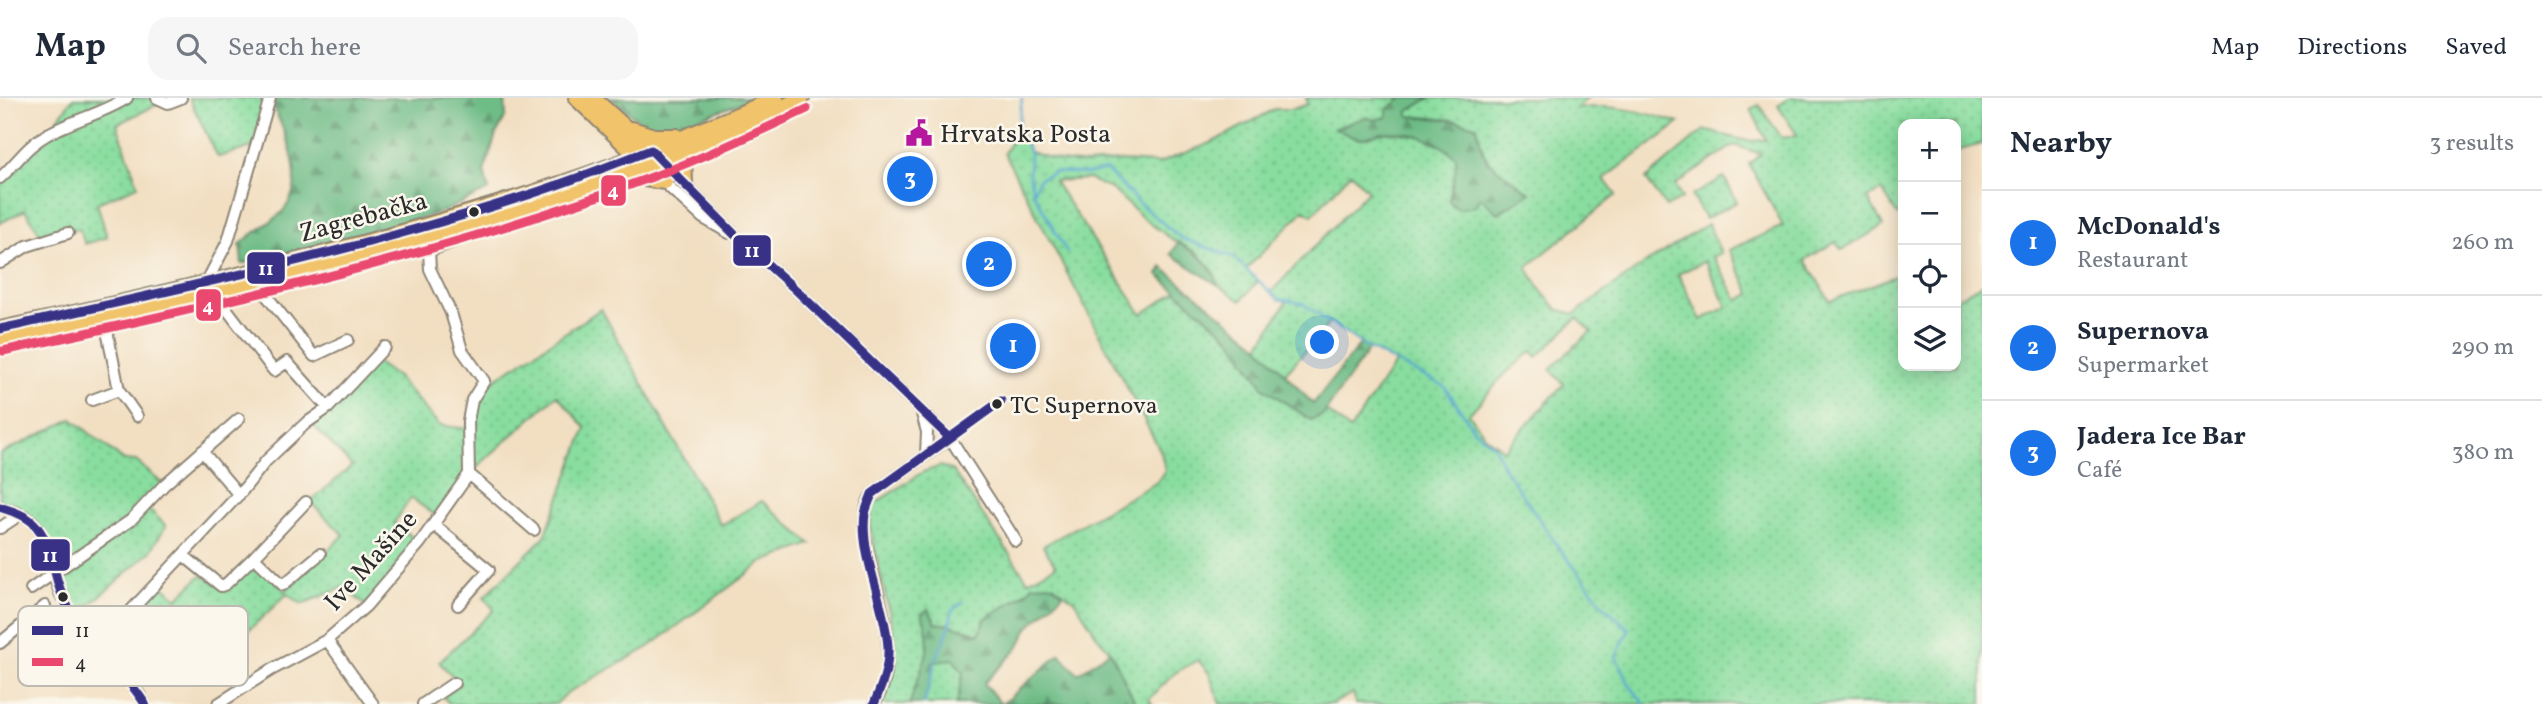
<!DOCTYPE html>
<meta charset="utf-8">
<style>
body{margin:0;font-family:Vollkorn,serif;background:#f6f6f7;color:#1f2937}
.controls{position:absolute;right:21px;top:21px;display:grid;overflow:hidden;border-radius:14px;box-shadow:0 4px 18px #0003}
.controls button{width:63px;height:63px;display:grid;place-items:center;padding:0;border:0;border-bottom:2px solid #e0e1e3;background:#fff;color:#1f2937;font:35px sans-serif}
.you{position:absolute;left:1323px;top:245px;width:24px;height:24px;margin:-18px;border:5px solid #fff;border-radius:50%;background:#1a73e8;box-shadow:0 0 0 10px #1a73e833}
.badge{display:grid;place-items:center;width:46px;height:46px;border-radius:50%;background:#1a73e8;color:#fff;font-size:23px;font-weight:700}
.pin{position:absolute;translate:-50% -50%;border:4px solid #fff;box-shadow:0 2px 7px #0006}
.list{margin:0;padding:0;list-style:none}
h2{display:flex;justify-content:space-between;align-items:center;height:91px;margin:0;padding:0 28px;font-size:30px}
h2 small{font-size:23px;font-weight:400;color:#747a83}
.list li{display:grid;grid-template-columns:46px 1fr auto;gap:21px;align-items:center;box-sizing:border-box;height:105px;padding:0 28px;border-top:2px solid #e0e1e3}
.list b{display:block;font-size:26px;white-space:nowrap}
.list p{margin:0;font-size:23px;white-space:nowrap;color:#747a83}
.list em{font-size:23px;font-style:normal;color:#747a83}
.icon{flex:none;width:38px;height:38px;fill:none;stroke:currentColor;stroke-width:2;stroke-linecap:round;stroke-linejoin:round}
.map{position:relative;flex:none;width:1982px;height:606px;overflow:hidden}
header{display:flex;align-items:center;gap:42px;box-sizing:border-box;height:98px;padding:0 35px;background:#fff;border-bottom:2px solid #e0e1e3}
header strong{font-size:33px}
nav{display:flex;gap:38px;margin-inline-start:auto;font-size:24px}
.search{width:490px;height:63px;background:#f6f6f7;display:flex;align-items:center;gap:18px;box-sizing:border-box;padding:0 24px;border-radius:21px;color:#747a83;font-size:26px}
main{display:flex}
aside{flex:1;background:#fff}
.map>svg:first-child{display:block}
.grass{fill:url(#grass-dots);stroke:#5a8465;stroke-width:2;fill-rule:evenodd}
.forest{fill:url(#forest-firs);stroke:#4c7458;stroke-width:2}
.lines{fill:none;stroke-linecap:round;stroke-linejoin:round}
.stream{stroke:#55a6cf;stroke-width:2.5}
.minor-casing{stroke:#8e8576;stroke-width:14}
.major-casing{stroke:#8e8576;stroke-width:18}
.minor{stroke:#fff;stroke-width:10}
.major{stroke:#f1c36a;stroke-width:14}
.bus-1-casing{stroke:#fbf7ec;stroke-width:14}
.bus-2-casing{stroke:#fbf7ec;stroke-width:14}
.bus-1{stroke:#393186;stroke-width:9}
.bus-2{stroke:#ea486f;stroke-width:9}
.bus-dot{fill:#2b2b2b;stroke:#fbf7ec;stroke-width:2.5}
.labels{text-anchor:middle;stroke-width:5;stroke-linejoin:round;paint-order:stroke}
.bus-label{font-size:24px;fill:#2b2b2b;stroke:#fbf7ec;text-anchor:start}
.poi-label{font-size:26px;fill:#2b2b2b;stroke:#fbf7ec;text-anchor:start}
.street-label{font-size:26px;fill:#2b2b2b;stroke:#fbf7ec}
.key{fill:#fbf7ec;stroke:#bdbab2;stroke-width:2}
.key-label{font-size:19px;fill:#2b2b2b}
.line-badge{stroke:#fbf7ec;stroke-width:2.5}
.badge-label{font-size:19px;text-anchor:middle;font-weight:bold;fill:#fff}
</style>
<header>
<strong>Map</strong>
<div class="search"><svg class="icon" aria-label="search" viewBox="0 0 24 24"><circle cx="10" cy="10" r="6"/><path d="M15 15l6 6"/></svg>Search here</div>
<nav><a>Map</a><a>Directions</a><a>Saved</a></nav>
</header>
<main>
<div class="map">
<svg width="1982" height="606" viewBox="0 0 1982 606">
<defs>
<pattern id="grass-dots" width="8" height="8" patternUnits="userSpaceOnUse" patternTransform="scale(1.75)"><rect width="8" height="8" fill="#88dd9f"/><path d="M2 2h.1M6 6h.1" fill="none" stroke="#76be89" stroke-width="1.8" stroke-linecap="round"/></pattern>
<pattern id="forest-firs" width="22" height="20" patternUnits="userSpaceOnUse" patternTransform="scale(1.75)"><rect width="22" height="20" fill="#6ebc86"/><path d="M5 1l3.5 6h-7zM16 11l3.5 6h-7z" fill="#5b996e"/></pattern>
</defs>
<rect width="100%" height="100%" fill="#fbf7ec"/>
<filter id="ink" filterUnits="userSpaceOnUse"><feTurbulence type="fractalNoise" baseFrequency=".0143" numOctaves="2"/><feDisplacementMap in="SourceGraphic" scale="14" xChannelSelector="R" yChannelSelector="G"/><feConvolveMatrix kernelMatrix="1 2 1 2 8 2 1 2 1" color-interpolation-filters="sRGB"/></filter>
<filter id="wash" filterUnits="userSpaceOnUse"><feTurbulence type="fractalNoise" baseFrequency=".00686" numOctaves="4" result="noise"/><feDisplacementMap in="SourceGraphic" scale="28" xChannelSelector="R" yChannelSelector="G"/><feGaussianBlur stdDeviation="1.57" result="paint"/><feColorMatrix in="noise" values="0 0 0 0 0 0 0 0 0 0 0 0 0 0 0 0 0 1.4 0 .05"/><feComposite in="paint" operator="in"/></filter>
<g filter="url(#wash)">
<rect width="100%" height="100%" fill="#f2dfc2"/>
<path class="grass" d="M73,0H171L117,26L138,88L97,105L107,139L85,146L79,130L44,142L25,112L0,125V80L47,36Z
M189,0H270L256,48L218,59Z
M1306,0H1403L1387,11V19L1336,31C1342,33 1350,39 1357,40C1365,42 1375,35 1384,35C1411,33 1437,41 1456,59L1457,76L1451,88L1480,99L1498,115L1530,95C1514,83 1482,68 1482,46L1453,22L1407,18L1408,13L1430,0H1587L1576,11C1612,5 1645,14 1679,25L1604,81L1616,97L1527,169L1542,194L1557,211L1574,216L1637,171L1708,126L1721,155L1713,159L1738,202L1751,196L1729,152L1783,128L1749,66L1761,56L1734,47L1675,87L1682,100L1666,109L1646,81L1704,32L1747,43L1766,42L1751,11L1759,7L1782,40L1797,37L1778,8L1788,0H1982V46L1956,53V26H1903V115L1898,118L1882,92L1868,100L1883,128L1842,152L1835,144L1805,162L1830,203L1903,175V268H1956V201L1982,186V606H1356L1353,595L1332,606H1220L1209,575L1198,562L1175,575L1149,601L1152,606H1136L1110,553L1099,541L1074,502L1053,487H1033L1027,494L986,520L979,536L950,527L936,525L928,511L922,516C937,557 919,568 910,606H881L893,574L895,541L869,424L874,406L923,374L941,368L953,373L1028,483L1056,468L1043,448L1157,384L1165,372L1161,354L1004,55L1018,32L1030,54L1060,63L1086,66L1119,63L1159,65L1211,45L1275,11H1293L1308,6ZM1351,75L1368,93L1271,194L1278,201L1287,203L1259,248L1284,277L1330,224L1369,251L1396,264L1350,332L1326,313L1323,317L1311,322L1264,290L1231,241L1177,193L1142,216L1054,83L1089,81L1113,92L1144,121L1173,142L1198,155L1214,174L1218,187L1241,203L1258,183L1246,171L1304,112L1312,117ZM1705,163L1727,209L1701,222L1678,176ZM1577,220L1591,233L1550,271L1564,286L1504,352L1486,339L1469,316L1507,274L1532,253L1537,259Z
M1724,79L1737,104L1705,121L1692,98Z
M601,211L721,427L762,403L811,446L763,464L649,549L567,595L556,606H450L443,599L460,586L439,564L494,512L484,499L545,438L586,330L557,297L469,376L439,420L411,400L394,425L420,445L366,508L344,489L302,506L287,496L246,535L182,577L125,519L159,483L177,501L201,477L221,488L254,459L285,493L344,437L310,404L352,368L310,324L373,262L397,279L439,327L467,331L482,290Z
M72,321L123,362L136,363L164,387L145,407L166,428L150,454L76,519L35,425L0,409V356Z
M953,561L963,575L957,606H924L935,564Z"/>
<path class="forest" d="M270,0H505L506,18L496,36L484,74L489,92L444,113L396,128L242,166L240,147C253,133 267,128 279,117C313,86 284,35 270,0Z
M611,0H755L674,29L646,28Z
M1403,0H1430L1408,13V18L1453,22L1477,28L1482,53L1488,64L1530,95L1497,115L1480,99L1475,108L1458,111L1449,103C1451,87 1457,76 1456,59C1437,41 1410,32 1383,35C1375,36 1364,42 1356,40C1349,39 1342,33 1335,30L1366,19L1375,22L1387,19V11Z
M1178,145C1197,155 1211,165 1218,187L1171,156Z
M1162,169L1259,248L1313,306L1361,245L1369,251L1323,317L1311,322L1264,290L1231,241L1158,177Z
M1046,486L1053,487L1063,496L1028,530L1018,550L984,585L1001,606H957L963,575L953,561L935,564L924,606H910C919,568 937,557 922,516L928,511L936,525L950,527L979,536L986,520L1027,495L1033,487Z
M1110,553L1136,606H1002L1060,556L1078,576Z"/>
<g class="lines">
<path class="stream" d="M1022,0L1018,32L1030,54L1029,76L1033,94L1067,154
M1033,94L1039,81L1055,74L1087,76L1106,72L1139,105L1181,140L1233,159L1278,201L1302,205L1369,251L1444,288L1475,333L1494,348L1506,373L1557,447L1605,509L1629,531L1616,559L1629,586L1644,606
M924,606L935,564L950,527L952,512L963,504"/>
</g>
</g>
<g filter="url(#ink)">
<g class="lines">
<defs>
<path id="minor" d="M157,0L168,5L181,0
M661,62L735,137L796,192L950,340L1016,443
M646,68L703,120L729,135
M0,80C17,65 26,48 48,36C73,22 102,16 127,0
M460,127L462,141L429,153L430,171L451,215L462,252L484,283L472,302L468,323L469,376
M0,165L27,148L68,135
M255,183L314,258L348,242
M206,185L228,143L270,0
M213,193L274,273L287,264L328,310
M104,218L119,292L137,318
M92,302L119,292
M922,316L927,334L926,357
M202,353L239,397
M469,376L534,432
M0,409C11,413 25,416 34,425C49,439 52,475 60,495C80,537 123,566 145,606
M434,427L489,472L458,507
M0,430L21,416
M183,457L221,488L226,486L254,459L283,487L320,456
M254,459L306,404
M31,491L131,422L164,387L239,321
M327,542L373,606
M0,545L45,508
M99,547L243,392L266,363L305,326L328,310L385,249
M218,606L271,572L327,542L366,508L420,445L469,376
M423,606L454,585
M874,606C918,536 841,446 872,396L950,340"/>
<path id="major" d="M576,0L641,62
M593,0L655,56
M632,31L654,38H676
M623,78L665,84
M685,84L684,61L691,50
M0,231C178,193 356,151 529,96C613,70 696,35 776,0
M0,241C218,195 437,143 646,68C699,48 751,24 802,0"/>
</defs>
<use href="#minor" class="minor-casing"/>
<use href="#major" class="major-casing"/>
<use href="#minor" class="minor"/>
<use href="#major" class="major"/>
<defs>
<path id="bus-1" d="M0,231C178,191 358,153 531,96C571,83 611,67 651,52L735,137L796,192L950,340
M0,409C13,414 28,417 37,429C55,452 53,485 68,509C90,544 123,571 145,606
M874,606C882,587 889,570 888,549C886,508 859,455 865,416C866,410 870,402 872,396L1001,303"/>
<path id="bus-2" d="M3,253C221,206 442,157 652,79C705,59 756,35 807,11"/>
</defs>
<use href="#bus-1" class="bus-1-casing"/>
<use href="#bus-2" class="bus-2-casing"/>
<use href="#bus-1" class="bus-1"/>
<use href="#bus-2" class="bus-2"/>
</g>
</g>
<defs>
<symbol id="civic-bare" viewBox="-9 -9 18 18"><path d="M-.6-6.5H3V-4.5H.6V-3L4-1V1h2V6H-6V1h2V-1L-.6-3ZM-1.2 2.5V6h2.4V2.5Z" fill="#b5179e" stroke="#fbf7ec" stroke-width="2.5" paint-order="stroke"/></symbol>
</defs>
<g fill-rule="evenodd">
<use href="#civic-bare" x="900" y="16" width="38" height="38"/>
</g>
<g class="bus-dot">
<circle cx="474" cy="114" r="6"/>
<circle cx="997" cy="306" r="6"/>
<circle cx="63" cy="499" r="6"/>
</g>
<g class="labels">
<g class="bus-label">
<text x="1010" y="315">TC Supernova</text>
</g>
<g class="poi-label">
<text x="940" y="44">Hrvatska Posta</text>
</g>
<g class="street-label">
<text transform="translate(363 118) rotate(-15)" y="9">Zagrebačka</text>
<text transform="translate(370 462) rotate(-48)" y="9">Ive Mašine</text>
</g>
</g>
<rect x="18" y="508" width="230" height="80" rx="10" class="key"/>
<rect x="32" y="528" width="31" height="9" fill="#393186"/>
<rect x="32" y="560" width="31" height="8" fill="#ea486f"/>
<g class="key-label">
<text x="75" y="539">11</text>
<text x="75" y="571">4</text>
</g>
<g class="line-badge">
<rect x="600" y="76" width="27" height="33" rx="7" fill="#ea486f"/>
<rect x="732" y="136" width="40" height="33" rx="7" fill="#393186"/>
<rect x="246" y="153" width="40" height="34" rx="7" fill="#393186"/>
<rect x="195" y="190" width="27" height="34" rx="7" fill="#ea486f"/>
<rect x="30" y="440" width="41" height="34" rx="7" fill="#393186"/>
</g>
<g class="badge-label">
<text x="613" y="99">4</text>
<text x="752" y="159">11</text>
<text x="266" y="177">11</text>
<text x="208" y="214">4</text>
<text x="50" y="464">11</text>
</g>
</svg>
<div class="controls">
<button>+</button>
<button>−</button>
<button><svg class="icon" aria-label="locate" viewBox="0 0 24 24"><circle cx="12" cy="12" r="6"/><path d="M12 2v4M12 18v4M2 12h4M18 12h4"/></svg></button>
<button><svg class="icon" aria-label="layers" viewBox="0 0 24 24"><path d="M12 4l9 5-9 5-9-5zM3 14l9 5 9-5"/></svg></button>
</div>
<div class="you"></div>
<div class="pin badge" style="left:1013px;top:248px">1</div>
<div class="pin badge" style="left:989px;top:166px">2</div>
<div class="pin badge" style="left:910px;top:81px">3</div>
</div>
<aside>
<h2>Nearby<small>3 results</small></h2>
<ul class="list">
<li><span class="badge">1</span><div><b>McDonald's</b><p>Restaurant</p></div><em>260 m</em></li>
<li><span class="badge">2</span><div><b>Supernova</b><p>Supermarket</p></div><em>290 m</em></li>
<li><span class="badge">3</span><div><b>Jadera Ice Bar</b><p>Café</p></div><em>380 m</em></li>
</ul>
</aside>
</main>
